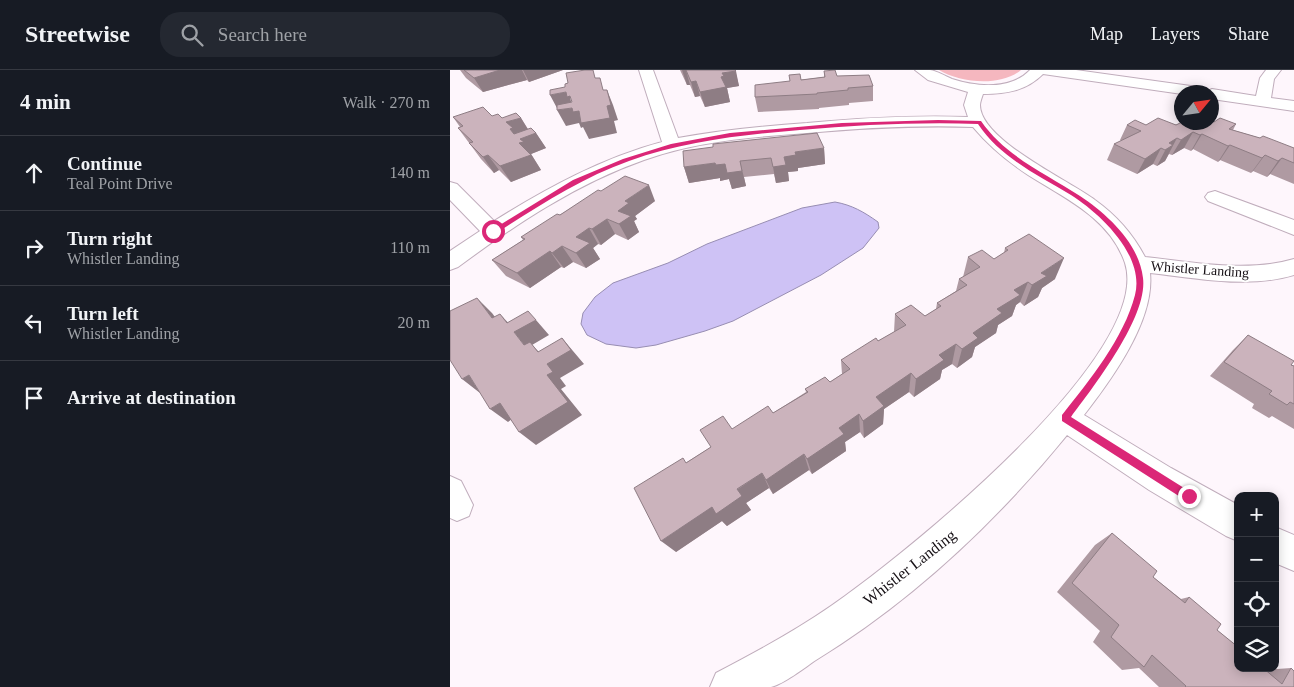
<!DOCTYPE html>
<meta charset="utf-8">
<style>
body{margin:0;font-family:Georgia,serif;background:#242831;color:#f1f3f6}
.controls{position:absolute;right:15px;bottom:15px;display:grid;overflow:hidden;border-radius:10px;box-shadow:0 2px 12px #0003}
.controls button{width:45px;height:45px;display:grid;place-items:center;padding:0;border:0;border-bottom:1px solid #363941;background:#171b24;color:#f1f3f6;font:25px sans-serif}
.compass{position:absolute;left:724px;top:15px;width:45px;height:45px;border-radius:50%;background:#171b24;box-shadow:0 2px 12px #0003;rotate:61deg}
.stop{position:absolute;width:15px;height:15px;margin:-11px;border:4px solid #db2777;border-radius:50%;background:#fff}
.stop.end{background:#db2777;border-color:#fff;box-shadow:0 1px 5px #0008}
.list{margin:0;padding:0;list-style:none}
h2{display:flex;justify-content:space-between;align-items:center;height:65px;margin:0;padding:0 20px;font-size:21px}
h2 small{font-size:16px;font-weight:400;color:#9ea1a6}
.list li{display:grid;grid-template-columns:32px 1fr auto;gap:15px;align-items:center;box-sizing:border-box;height:75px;padding:0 20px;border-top:1px solid #363941}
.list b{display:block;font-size:19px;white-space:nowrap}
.list p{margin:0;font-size:16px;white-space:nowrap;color:#9ea1a6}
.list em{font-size:16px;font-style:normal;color:#9ea1a6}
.icon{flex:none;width:28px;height:28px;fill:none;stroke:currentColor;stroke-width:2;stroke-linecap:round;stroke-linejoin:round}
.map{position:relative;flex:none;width:844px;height:617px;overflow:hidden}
header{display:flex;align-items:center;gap:30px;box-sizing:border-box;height:70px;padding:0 25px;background:#171b24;border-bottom:1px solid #363941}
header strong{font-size:24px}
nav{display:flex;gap:28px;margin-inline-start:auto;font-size:18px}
.search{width:350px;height:45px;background:#242831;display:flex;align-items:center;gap:12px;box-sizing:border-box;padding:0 18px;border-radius:20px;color:#9ea1a6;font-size:19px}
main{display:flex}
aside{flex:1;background:#171b24}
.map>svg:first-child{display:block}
.green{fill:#f5b7bf}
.water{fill:#cec2f5;stroke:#978db2}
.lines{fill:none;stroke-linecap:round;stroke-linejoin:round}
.minor-casing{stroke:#c0adbc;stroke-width:2}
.minor{fill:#fff;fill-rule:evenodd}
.wall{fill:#af9aa2}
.shaded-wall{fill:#8e7d84}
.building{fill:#cbb3bc;stroke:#8e7d84}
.route{fill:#db2777}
.labels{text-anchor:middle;stroke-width:4;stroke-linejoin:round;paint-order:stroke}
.street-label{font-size:14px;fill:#161015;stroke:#fff}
.near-street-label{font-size:16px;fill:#161015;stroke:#fff}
</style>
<header>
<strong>Streetwise</strong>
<div class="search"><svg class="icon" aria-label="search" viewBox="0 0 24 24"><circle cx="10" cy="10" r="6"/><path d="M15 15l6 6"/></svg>Search here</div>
<nav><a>Map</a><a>Layers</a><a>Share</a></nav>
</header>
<main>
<aside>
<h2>4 min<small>Walk · 270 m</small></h2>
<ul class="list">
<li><svg class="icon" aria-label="ahead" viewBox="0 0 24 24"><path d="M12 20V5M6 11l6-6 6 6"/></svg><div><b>Continue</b><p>Teal Point Drive</p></div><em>140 m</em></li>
<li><svg class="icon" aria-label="right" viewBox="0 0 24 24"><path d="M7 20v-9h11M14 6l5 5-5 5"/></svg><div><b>Turn right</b><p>Whistler Landing</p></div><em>110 m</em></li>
<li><svg class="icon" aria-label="left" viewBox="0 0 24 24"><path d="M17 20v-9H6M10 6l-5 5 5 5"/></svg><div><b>Turn left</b><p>Whistler Landing</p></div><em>20 m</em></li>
<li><svg class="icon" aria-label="arrive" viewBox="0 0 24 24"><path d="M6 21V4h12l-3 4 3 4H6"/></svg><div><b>Arrive at destination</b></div></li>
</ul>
</aside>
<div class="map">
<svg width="844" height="617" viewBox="0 0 844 617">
<rect width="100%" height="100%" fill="#fef6fc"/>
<path class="green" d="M489,0H571C551,17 510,13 489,0Z"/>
<path class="water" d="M385,132C402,135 414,142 428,152L429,158L413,178L371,205L283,251L255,261L206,275L186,278L156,274L137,265L131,254L133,243L145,227L163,213L218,193L257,174L352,138Z"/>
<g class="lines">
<defs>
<path id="minor" d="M189,0H203L228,68C271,60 314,56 357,53C411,48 464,45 518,47L514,35L518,22L478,10L465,0C470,0 475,0 480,0C487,1 495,6 502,9C527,17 561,20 580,0H626L748,17L753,19L756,22L762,19L806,26L810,8L816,0H831L824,9L821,28L844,31V41L762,29V22H732V24L593,4C576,21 556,24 533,24C532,27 530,32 530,35C530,70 620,111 645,130C666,145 683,164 695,187C744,192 796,203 844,189V205C798,219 747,208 700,203C705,250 662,309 634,345L721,398L788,435V471L776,466L699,420L617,365C546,452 462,531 366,590C354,598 334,614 321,617C309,617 274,617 260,617L266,603C310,580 354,556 395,526C462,478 704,283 675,193C660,148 614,128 578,105C557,91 539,76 523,57C468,55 412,58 357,63C302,67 246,71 194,90C126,114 66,154 8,197L0,200V181L30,161L0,130V112L7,114L44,151C97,118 152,88 212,72Z
M765,121L844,150V165L758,131L755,127L758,123Z
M0,406L11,411L23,435L19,446L7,451L0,448Z
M825,457L844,465V501L825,493Z"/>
</defs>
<use href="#minor" class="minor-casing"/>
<use href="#minor" class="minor"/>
</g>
<path class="wall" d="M10,0H113L79,12L77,10L62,14L33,22L16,8Z
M230,0H285L289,16L277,18L280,32L255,37L250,26L245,27L240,15H237Z
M374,1L387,6L423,16V31L399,33V35L369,38V39L308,42L305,27L340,11L374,7Z
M3,47L52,48H71L78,59L86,63L96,78L81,84L91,100L61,112L49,100L44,103L31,89L8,58L10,57Z
M786,54L783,60L844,78V114L820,104L817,107L803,101L801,103L770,90L768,92L743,79L741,81L734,78L722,85L719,84L715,91L707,96L703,94L687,104L657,90L664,74L671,71L670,70L677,55Z
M374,78L375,94L348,98V101L338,102L339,111L326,113L324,104L294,107L296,116L282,119L279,109L270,111V108L239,113L234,97Z
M151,121L205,131L185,146L187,149L184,151L189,162L178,170L165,164L151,175L148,174L143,178L150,189L136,198L123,192L114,198L111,197L80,218L56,206L42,190L73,170L71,167Z
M555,178L605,209L592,218L588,227L574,236L570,232L566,235L562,246L548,255L546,263L525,277L522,287L507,298L502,294L492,300L490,309L464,327L459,322L434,339L433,354L414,368L410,362L395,372L396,381L362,404L359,400L323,424L319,418L296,433L301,440L277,456L272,451L226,482L237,392L261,377L323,343L356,322L355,319L380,312L392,304L391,290L428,271L444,262L445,244L475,246L486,239L487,233L506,221L509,209L513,207L518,187L544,189L554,183Z
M798,265L844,296V359L822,346L819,348L802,338L804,334L760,306L783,280Z
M662,463L703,507L731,529L739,527L767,560L815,600L841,598L844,617H709L689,598L672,600L643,572L650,561L607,522L645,475Z"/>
<path class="shaded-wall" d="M50,0H72L77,10L62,14L33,22L24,8Z
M73,0H113L79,12Z
M232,0H236L240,15H237Z
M286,1L289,16L277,18L280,32L255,37L250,22L271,7L272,3Z
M246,11L250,26L245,27L241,12Z
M157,20L163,35L168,50L164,51L167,63L139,69L133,57L131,58L129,53L116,56L107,40L122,38L157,36Z
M116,22L120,26L122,37L108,40L100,25Z
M71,48L80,63L70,69L86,63L96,78L81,84L91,100L61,112L50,96L56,52Z
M743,62L734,78L722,85L731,70Z
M752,64L743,79L741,81L750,65Z
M727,68L715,91L707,96L719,73Z
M780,75L770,90L768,92L778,76Z
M374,78L375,94L348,98V101L338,102L339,111L326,113L323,97L334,87L345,82Z
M711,78L703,94L687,104L695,89Z
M38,85L49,100L44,103L33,87Z
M815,85L803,101L801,103L812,88Z
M832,88L820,104L817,107L828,91Z
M290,91L296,116L282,119L279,109L270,111V108L239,113L234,97L265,93Z
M199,115L205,131L185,146L187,149L184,151L189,162L178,170L169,154L168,141L175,131Z
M157,149L165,164L151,175L142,159Z
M139,158L148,174L143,178L150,189L136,198L126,183V167Z
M112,176L123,192L114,198L102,183Z
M100,181L111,197L80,218L67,203Z
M614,188L605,209L592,218L588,227L574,236L582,215L591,203Z
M578,212L570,232L566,235L562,246L548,255L546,263L525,277L522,287L507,298L512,279L523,263L564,220Z
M27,228L42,243L57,263L42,248Z
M50,244L64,259L86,250L99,265L82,275L94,287L112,268L134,294L110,308L116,316L111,319L132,345L86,375L69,362L74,275Z
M506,274L502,294L492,300L490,309L464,327L466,309L489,285Z
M461,303L459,322L434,339L433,354L414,368L413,351L426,327Z
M19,305L30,323L12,309Z
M50,333L66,346L58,352L40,339Z
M409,344L410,362L395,372L396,381L362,404L357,389L389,358Z
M354,384L359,400L323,424L316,410Z
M312,403L319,418L296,433L301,440L277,456L272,451L226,482L211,471Z"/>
<path class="building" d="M14,0H50L24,8Z
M135,0H143L145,8H150L153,20H157L161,35L157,36L160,48L131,53L129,41L123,42L122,38L107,40V35L122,32L120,26L117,27L116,22L100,25V20L115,17V14L118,13L116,3Z
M236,0H285L286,1L272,3L274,6L271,7L276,17L250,22L246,11L241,12Z
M385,0L387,6L419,5L423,16L398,18V20L367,23V24L305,27V15L340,11L339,5L350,4L351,10L375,7L374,1Z
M33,37L42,46L48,44L52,48L66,43L71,48L56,52L63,58L60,59L64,64L81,58L86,63L70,69L74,72L69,73L81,85L50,96L38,85L33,87L19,73L23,72L8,58L13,56L3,47Z
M708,48L726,55L732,52H762V51L764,52L770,48L786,54L779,59L810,68L813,66L844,78V93L832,88L828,91L815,85L812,88L780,75L778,76L752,64L750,65L743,62L731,70L727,68L719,73L723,75L715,80L711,78L695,89L664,74L691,61L677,55L685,50L696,55Z
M367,63L374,78L345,82L346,85L334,87L336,95L323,97L321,88L290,91L292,101L277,103L275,94L266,95L265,93L234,97L233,81L263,77V74Z
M175,106L199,115L175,131L179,133L168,141L181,146L169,154L157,149L142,159L139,158L126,167L140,173L126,183L112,176L102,183L100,181L67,203L42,190L75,169L71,167L107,144L110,145L148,120L151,121Z
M579,164L614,188L591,203L597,206L582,215L578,212L564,220L570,225L547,239L552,243L523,263L528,268L512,279L506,274L489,285L494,290L466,309L461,303L426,327L434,336L413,351L409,344L389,358L394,364L357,389L354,384L316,410L312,403L287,419L292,426L266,444L262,437L211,471L184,418L233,388L236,393L261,377L250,360L273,346L282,359L318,336L323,343L358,322L355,319L375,307L380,312L400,299L391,290L426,268L428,271L456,255L445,244L461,235L475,246L491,236L487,233L517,215L509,209L530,197L518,187L532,180L544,189L558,180L555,178Z
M27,228L42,248L50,244L57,253L78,241L86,250L64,262L74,275L80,272L88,282L112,268L121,280L97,294L103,302L97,305L118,332L69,362L50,333L40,339L19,305L12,309L0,290V241Z
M798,265L844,291L841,295L844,296V334L840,332L837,335L819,324L822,321L774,292Z
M662,463L707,501L703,507L735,533L739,527L771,554L767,560L788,577V598H813L832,614L841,598L844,601V617H735L736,616L702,585L694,597L661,567L669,555L622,513Z"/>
<path class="route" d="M488,50L531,51C556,87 595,103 630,126C657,144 689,173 693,208C698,247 644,316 621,347L742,423V430H735L612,351V345C639,311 674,268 685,225C695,186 651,144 621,125C587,105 550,87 528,54C468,52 409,55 350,60C291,65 235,71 179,91C131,108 89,136 46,163L40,161L123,110L173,89L221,74L280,63L392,53Z"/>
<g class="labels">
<g class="street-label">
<text transform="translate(750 199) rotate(4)" y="5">Whistler Landing</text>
</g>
<g class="near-street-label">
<text transform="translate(459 497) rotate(-38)" y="6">Whistler Landing</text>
</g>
</g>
</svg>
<div class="controls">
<button>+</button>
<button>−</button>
<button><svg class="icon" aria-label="locate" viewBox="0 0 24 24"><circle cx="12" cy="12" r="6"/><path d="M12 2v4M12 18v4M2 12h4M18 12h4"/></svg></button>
<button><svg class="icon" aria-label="layers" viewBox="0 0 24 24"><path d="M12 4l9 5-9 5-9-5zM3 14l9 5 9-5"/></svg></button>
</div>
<svg class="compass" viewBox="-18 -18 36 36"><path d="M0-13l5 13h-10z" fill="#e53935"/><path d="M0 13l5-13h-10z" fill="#9ea1a6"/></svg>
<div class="stop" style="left:43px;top:161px"></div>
<div class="stop end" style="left:739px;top:426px"></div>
</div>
</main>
